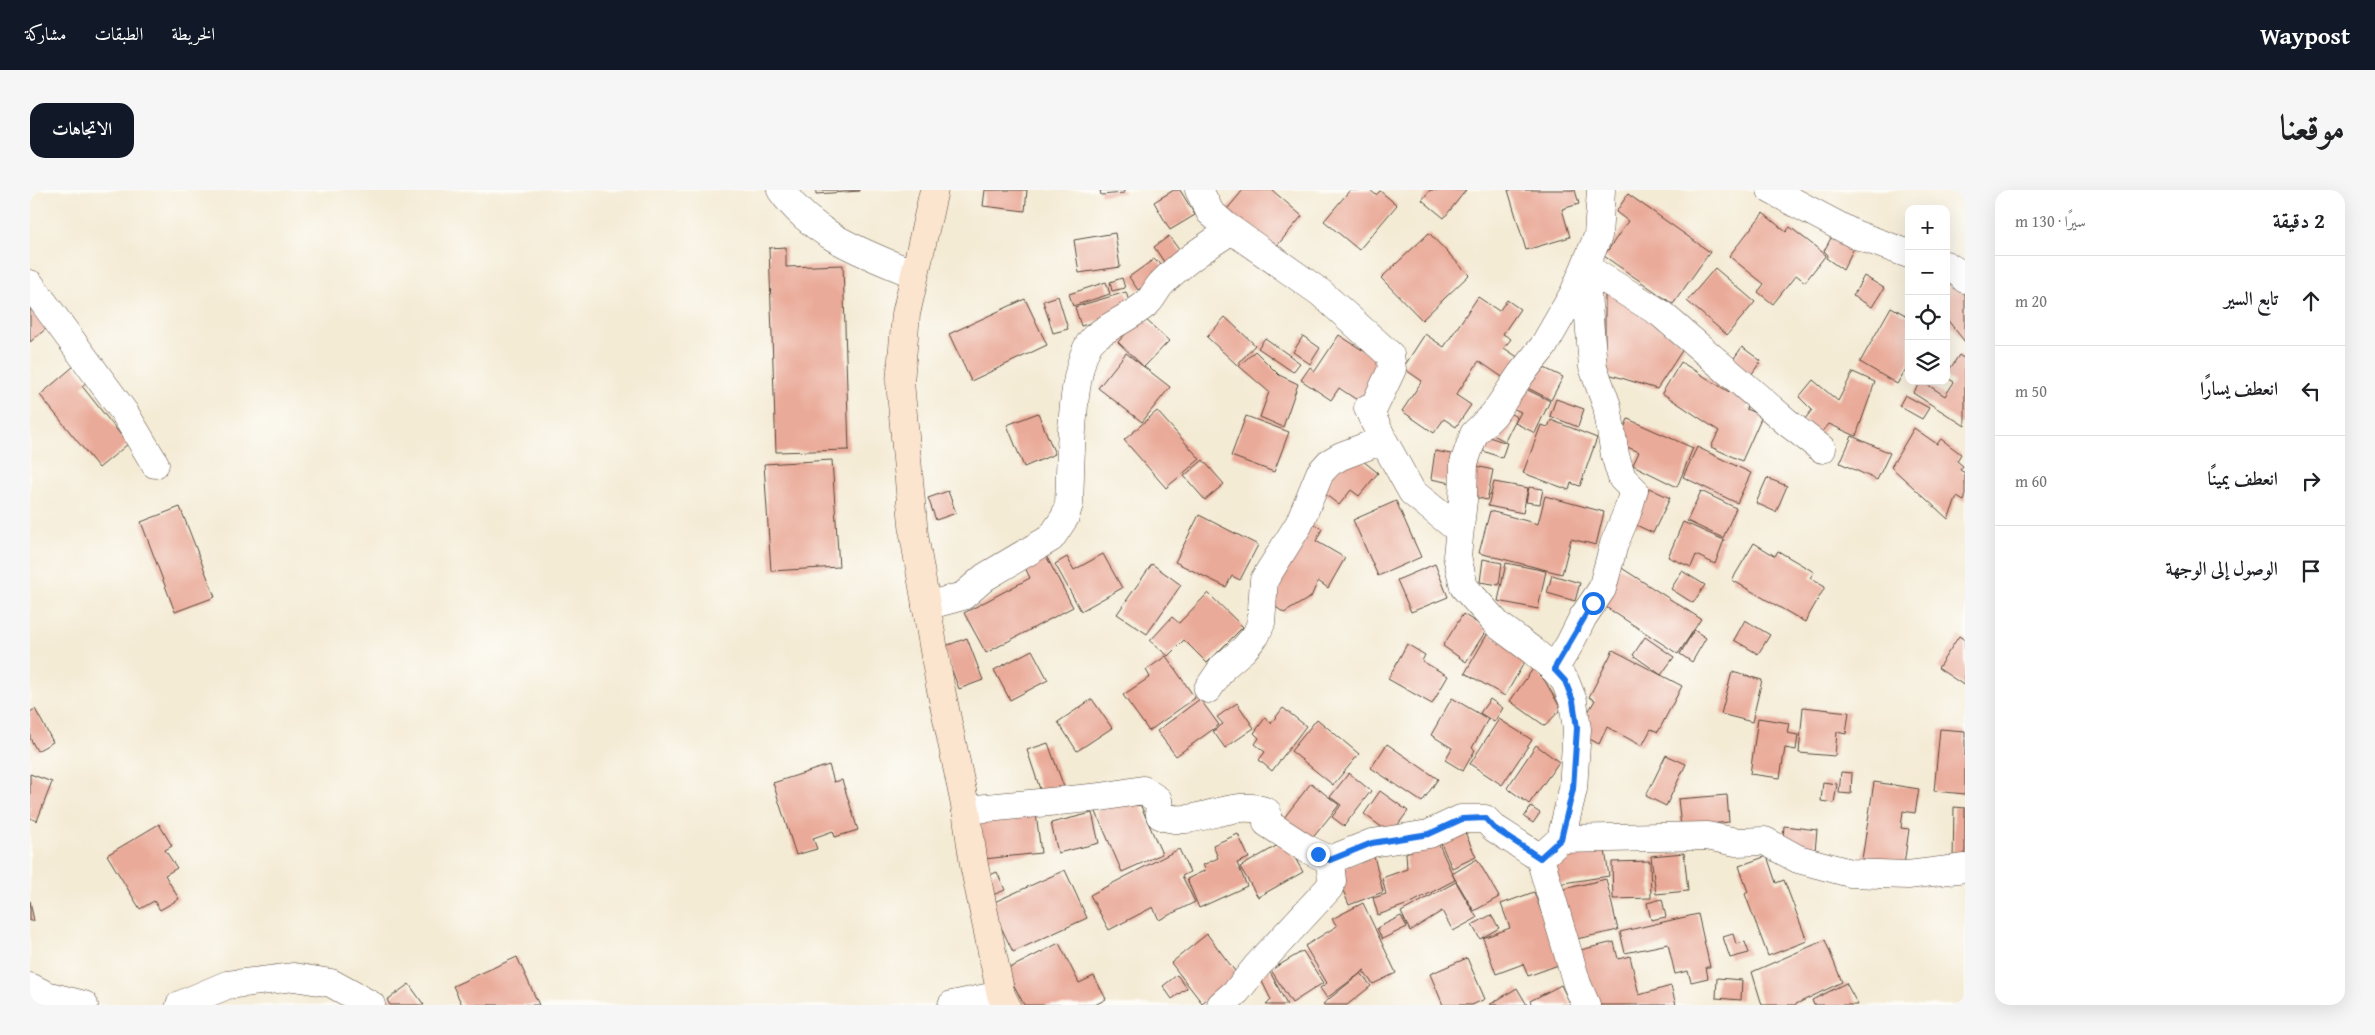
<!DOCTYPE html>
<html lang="ar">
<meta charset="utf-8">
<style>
body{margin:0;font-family:"Gentium Book Plus",Amiri,serif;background:#f6f6f6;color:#202124;direction:rtl}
.controls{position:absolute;right:15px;top:15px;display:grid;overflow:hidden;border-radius:10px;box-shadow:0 5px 20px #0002}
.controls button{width:45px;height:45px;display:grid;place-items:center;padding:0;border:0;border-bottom:1px solid #e0e0e0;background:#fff;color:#202124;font:25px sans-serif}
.stop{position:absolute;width:15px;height:15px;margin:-11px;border:4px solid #1a73e8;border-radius:50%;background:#fff}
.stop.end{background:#1a73e8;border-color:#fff;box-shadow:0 1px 5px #0008}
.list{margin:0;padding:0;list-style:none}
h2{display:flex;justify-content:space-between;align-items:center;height:65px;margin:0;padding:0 20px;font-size:21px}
h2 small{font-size:16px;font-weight:400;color:#757577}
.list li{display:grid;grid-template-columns:32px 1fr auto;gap:15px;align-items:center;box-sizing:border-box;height:90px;padding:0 20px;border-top:1px solid #e0e0e0}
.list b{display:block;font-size:19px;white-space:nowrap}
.list em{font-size:16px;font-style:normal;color:#757577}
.icon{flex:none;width:28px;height:28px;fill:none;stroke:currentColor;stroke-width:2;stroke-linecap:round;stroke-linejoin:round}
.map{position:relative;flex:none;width:1935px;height:815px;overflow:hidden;direction:ltr;border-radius:15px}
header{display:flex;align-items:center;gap:30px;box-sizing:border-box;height:70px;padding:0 25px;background:#111827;color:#fff}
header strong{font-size:24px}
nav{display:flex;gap:28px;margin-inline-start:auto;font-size:18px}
.intro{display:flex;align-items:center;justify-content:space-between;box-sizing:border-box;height:120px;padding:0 30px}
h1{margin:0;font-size:35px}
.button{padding:12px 22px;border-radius:15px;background:#111827;color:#fff;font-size:18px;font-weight:700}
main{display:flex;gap:30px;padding:0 30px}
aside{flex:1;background:#fff;border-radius:15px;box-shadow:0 5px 20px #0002}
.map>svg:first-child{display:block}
.building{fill:#eaaa99}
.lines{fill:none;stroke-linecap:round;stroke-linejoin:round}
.street-casing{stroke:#574739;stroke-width:29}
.secondary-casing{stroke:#574739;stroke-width:29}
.street{stroke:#fff;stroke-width:28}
.secondary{stroke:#fbe5cf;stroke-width:28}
.route{stroke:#1a73e8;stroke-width:6}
</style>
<header>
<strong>Waypost</strong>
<nav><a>الخريطة</a><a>الطبقات</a><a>مشاركة</a></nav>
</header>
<div class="intro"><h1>موقعنا</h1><a class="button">الاتجاهات</a></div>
<main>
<aside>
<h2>2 دقيقة<small>سيرًا · 130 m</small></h2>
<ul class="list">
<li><svg class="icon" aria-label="ahead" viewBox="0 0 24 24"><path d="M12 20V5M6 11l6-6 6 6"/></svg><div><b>تابع السير</b></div><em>20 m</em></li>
<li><svg class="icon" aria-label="left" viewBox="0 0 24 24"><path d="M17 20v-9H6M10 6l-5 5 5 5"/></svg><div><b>انعطف يسارًا</b></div><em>50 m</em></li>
<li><svg class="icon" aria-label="right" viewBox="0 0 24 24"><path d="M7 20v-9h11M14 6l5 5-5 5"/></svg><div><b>انعطف يمينًا</b></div><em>60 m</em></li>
<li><svg class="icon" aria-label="arrive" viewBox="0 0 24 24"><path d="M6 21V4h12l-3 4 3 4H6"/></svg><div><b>الوصول إلى الوجهة</b></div></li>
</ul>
</aside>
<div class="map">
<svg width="1935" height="815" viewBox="0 0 1935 815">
<rect width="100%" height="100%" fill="#fdfcf7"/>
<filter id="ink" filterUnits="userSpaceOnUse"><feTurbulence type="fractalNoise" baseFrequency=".02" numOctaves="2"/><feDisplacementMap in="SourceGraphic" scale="10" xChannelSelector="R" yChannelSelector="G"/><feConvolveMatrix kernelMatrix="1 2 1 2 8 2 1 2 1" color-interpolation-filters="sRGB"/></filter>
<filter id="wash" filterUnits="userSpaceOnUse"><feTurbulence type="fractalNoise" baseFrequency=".0096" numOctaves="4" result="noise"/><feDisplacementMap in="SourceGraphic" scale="20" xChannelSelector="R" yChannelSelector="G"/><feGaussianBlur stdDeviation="1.12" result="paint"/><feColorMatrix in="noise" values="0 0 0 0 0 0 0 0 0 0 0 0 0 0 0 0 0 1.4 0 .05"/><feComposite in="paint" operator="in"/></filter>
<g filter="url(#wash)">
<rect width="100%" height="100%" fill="#f4ebd5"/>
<g id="blocks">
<path class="building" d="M786,0H830V1L786,4Z
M955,0H997L995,21L953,16Z
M1070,0H1094V3L1071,5Z
M1144,0H1150L1165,25L1140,40L1124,12Z
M1213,0H1242L1272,26L1240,64L1193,24Z
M1320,0H1340L1346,5L1350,1L1367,15L1329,60L1294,31Z
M1400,0H1436L1414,28L1392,10Z
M1478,0H1545L1549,14L1532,19L1540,47L1496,60Z
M1598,4L1680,62L1643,114L1574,66L1598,31L1586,22Z
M1733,23L1756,42L1760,37L1796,65L1775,92L1766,85L1743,114L1728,102L1734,94L1699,66Z
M1085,43L1090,77L1049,83L1044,50Z
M1399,43L1439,85L1392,130L1351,88Z
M1139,46L1155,68L1139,79L1124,57Z
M1801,48L1819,54L1823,60L1813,80L1796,68L1798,65L1794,61Z
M756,57V77L813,75L819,260L746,262L739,58Z
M1124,69L1127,72L1129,71L1135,81L1108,100L1099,87Z
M1685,78L1725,112L1697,145L1657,111Z
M1834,86L1854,98L1842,117L1823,106Z
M1925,87L1935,101V152L1916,128V93Z
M1092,88L1095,98L1082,101L1080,92Z
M1076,92L1080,104L1043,116L1039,104Z
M1575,100L1655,156L1627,199L1575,183Z
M1096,102L1102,121L1051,136L1045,117Z
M1028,106L1038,139L1023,143L1013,111Z
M1448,107L1469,121L1477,110L1490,119L1473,144L1481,149L1474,158L1489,168L1475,189L1449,171L1426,205L1441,215L1426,237L1414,229L1404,243L1372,221L1392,191L1373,178L1395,144L1414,157Z
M995,109L1017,155L941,191L919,144Z
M1861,117L1879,127V174L1867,194L1830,172Z
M0,118L17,138L0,152Z
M1112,126L1139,151L1114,177L1088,152Z
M1195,127L1225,155L1207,175L1177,147Z
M1309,145L1354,174L1330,212L1309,198L1301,210L1271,190L1280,177L1285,181Z
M1273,146L1290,158L1280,174L1263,162Z
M1235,148L1270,173L1263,182L1228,158Z
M1712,157L1731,171L1721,185L1702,171Z
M1225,161L1249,185L1268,194L1253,237L1230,227L1239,202L1209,176Z
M1096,163L1140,197L1112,232L1068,198Z
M1929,165L1935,169V236L1883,203L1892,191L1915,206L1924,192L1916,187V185Z
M1651,172L1699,202L1701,198L1721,207L1716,219L1732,226L1712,271L1681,257L1689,241L1632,203Z
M1506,174L1533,187L1521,210L1494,196Z
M44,176L57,192L52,196L98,254L69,278L10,205Z
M1823,182L1845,192L1826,246L1799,234L1790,245L1774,230L1782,220L1769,207L1783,190L1808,211Z
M1490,196L1520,211L1505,243L1485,233L1491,222L1480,217Z
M1875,205L1899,218L1892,229L1869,216Z
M1526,209L1554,219L1548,237L1520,226Z
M1473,220L1487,227L1475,251L1461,244Z
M1127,221L1170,269L1136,298L1094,250Z
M1008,223L1025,264L994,277L977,235Z
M1216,226L1259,242L1244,282L1201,266Z
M1598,229L1663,258L1647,297L1603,275L1609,262L1588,253Z
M1521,230L1567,248L1550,296L1541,293L1539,300L1493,283L1511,235L1518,237Z
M1884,238L1907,254L1911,249L1931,264L1927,271L1933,276L1930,280L1935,283V309L1934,311L1927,307L1918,329L1861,277Z
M1456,246L1477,253L1472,268L1451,260Z
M1822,246L1860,263L1847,290L1810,273Z
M1667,257L1721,283L1707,313L1653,287Z
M1405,261L1426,265L1421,293L1401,289Z
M1322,262L1348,283L1329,306L1321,300L1309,315L1291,301Z
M802,270L809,377L741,381L734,274Z
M1173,270L1194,294L1175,310L1154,286Z
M1442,275L1463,280L1457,310L1436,305Z
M1737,288L1757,296L1746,322L1726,313Z
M1464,292L1498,298L1493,323L1458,316Z
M1499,297L1513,299L1510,314L1496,312Z
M1619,298L1640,308L1623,343L1602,333Z
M918,301L926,323L906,330L898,308Z
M1671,301L1706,318L1693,348L1657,331Z
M1515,306L1574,322L1566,355L1541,349L1532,384L1449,363L1460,321L1508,334Z
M1366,311L1391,367L1348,386L1323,330Z
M150,317L185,407L145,422L111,332Z
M1169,325L1228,355L1210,390L1202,386L1196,397L1145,372Z
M1277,330L1292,339L1286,351L1315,368L1298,398L1288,391L1281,407L1254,423L1234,408Z
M1653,332L1694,350L1685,374L1666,365L1661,377L1638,367Z
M1724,353L1745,366L1748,361L1784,382L1780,388L1795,397L1775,432L1702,390Z
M1014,362L1043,417L956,463L934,423L1000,388L993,373Z
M1073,364L1092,398L1051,421L1025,374L1037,367L1044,380Z
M1453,369L1472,373L1469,395L1450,392Z
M1476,373L1516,381L1508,419L1468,411Z
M1122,374L1151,395L1117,444L1087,424Z
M1405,374L1418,407L1381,422L1367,390Z
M1590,377L1671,429L1648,464L1568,412Z
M1652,381L1675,395L1663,413L1641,399Z
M1522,385L1550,393L1545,411L1517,403Z
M1178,403L1213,437L1177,473L1154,450L1138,466L1120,451L1142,427L1149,433Z
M1433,424L1457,439L1436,472L1413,456Z
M1715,430L1740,445L1728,464L1704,450Z
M1664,440L1676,448L1662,472L1650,464Z
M1458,443L1498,466L1475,506L1435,483Z
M1929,446L1935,450V496L1908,478Z
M1615,447L1644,467L1631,485L1603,465Z
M937,448L953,490L929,499L913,457Z
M1377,454L1395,465L1392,471L1418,486L1402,514L1358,489Z
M1002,460L1018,490L980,510L964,480Z
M1583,460L1652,496L1628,542L1621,539L1612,556L1577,537L1569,554L1552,545L1560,528L1556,526L1565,510L1559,507Z
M1136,466L1165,508L1119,541L1093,505L1120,487L1116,480Z
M1503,479L1515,491L1531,519L1515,536L1480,511Z
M1702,482L1732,490L1722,532L1691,524Z
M1422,508L1458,529L1442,558L1445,560L1433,581L1415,570L1422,558L1401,545Z
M1062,509L1082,538L1047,561L1028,532Z
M1170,509L1189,535L1146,566L1127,541Z
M1460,509L1473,518L1464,532L1450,523Z
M1207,513L1224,538L1195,558L1183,541L1193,534L1187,527Z
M1773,517L1819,522L1816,544L1807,542L1805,566L1769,563Z
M1253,518L1276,536L1242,581L1229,570L1235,562L1225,554L1229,548L1224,543L1235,528L1241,533Z
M5,519L23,552L7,561L0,548V522Z
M1728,528L1759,533L1757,543L1768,545L1766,560L1755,558L1750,588L1720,584Z
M1287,529L1329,564L1303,595L1261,561Z
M1469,529L1502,550L1472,595L1440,574Z
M1910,539L1935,541V604L1904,601Z
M1018,553L1034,597L1012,605L997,560Z
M1357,554L1408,589L1392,612L1341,578Z
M1506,555L1529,572L1499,614L1477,598Z
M1636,565L1656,574L1636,616L1616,606Z
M799,575L804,592L812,590L828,640L805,647L803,641L783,648L787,659L766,665L743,593Z
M1811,582L1822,583L1821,604L1809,603Z
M1319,583L1341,601L1314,636L1302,627L1311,615L1300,607Z
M0,584L22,592L7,631L0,628Z
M1793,592L1807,594L1804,613L1791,611Z
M1844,592L1889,599L1885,623L1873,621L1871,638L1879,639L1874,675L1832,669Z
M1281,593L1309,615L1277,655L1250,633Z
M1350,601L1378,621L1361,644L1334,624Z
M1106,605L1132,664L1092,682L1066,622Z
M1697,605L1699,632L1651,637L1648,609Z
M1501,617L1510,623L1503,633L1494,627Z
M1924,617L1935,618V670H1923Z
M1006,623L1011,663L954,669L950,629Z
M1062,623L1069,653L1028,663L1021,633Z
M129,634L142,656L135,660L147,678L135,685L149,709L130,720L124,711L110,719L77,665Z
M1432,636L1446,667L1422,678L1408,647Z
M1754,636L1787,640L1785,661L1752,658Z
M1208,644L1219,668L1207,673L1217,696L1169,718L1157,689L1176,680L1173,675L1188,668L1183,655Z
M1407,650L1425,690L1381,713L1348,725L1343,708L1356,704L1352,688L1377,679L1376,663Z
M1255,651L1273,682L1228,707L1210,677Z
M1574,654L1579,686L1527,694L1522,662Z
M1149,659L1160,682L1152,686L1165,712L1129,730L1123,717L1079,740L1060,705Z
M1654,663L1658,701L1626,704L1621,666Z
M1344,666L1353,702L1319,715L1305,681Z
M1737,666L1746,693L1754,690L1777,751L1738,766L1715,704L1718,702L1709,676Z
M1447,669L1469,707L1444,721L1422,684Z
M1620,671L1621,708L1583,709L1582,672Z
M1035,680L1057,728L983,762L960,714Z
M967,682L975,700L958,707L950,689Z
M1576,689L1588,740L1542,750L1530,700Z
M1426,692L1447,728L1423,741L1412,721L1380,741L1371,722Z
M1504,702L1531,774L1498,786L1493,774L1466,784L1453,748L1480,738L1471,714Z
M1632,709L1636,727L1621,730L1617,713Z
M0,711L4,731H0Z
M1333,713L1366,783L1343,794L1333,781L1335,780L1297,808L1290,798L1297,793L1275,756L1307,736L1302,729Z
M1668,724L1680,777H1676L1678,788L1661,792L1658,781L1645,784L1638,754L1595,763L1590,742Z
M1461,725L1469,738L1450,749L1442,735Z
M1371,726L1377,737L1352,749L1347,738Z
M1177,744L1208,785L1172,813L1141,773Z
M1703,744L1706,754L1715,752L1719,763L1700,768L1693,747Z
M1795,750L1812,792L1764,815H1732L1722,782Z
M1584,752L1588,769L1600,766L1609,805L1641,796L1646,815H1565L1550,760Z
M1029,753L1049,793L1064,786L1076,809L1065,815H994L976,780Z
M1273,761L1293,793L1262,813L1241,780Z
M487,767L509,815H432L423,796Z
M1437,768L1455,809L1442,815H1413L1400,784Z
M1237,776L1257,815H1236L1241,810L1227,781Z
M1331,783L1341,796L1317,815H1294L1293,814Z
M1147,785L1157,798L1142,809L1133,796Z
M1687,788L1712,790L1711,810L1686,808Z
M1816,793L1828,815H1784L1782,810Z
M379,794L394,815H360L357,810Z
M1531,795L1541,815H1502L1500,811Z
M1487,798L1497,815H1459Z"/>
</g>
</g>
<g filter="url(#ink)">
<use href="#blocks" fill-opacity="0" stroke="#574739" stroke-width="1"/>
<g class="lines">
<defs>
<path id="street" d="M751,0C783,46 834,63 884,84
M1169,0L1180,22L1196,36L1291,103L1360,165L1362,179L1344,217L1338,218L1353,250L1382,302L1429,340
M1741,0L1824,44L1879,64
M1916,75L1929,83L1935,89
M1555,77L1630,123L1758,233L1792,259
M0,94L94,222L125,274
M896,416L933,406L955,387L1021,348L1035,327L1039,314C1041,279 1039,168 1065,147C1080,135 1100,127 1116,114C1123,108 1126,99 1132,93C1152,72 1178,55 1202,40
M1524,479L1539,455L1553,427L1572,399L1584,354L1597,323L1604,300L1592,288L1585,265L1577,216L1563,177L1555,79
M1178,499L1193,477L1214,459L1226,445L1231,433L1234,390L1269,334L1290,283L1299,273L1311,266L1353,250
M936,620L1071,607L1113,600L1128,610L1130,625C1162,641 1203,606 1237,622V633L1277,659L1300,670L1342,653L1399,644L1431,629H1455L1464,638L1510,668
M1531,649L1677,646L1706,652L1735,651L1768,669L1820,683L1878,685L1935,678
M0,797L16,805L54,815
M150,815L197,795L264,787L301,793L341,815
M922,815L971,805
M1191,815L1207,801L1227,776L1299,698L1302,691L1300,670
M1556,815L1547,794L1510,668L1531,649L1543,599L1547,539L1543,511L1535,491L1524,479L1503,461L1468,435L1434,397L1427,366L1433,310L1434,273L1444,244L1464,224L1491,184L1513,157L1544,103L1568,46L1571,0"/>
<path id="secondary" d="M904,0L876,124L870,192L884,345L910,495L936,620L944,675L971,805L976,815"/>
</defs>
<use href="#street" class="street-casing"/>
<use href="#secondary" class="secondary-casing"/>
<use href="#street" class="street"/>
<use href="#secondary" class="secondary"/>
</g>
</g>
<g class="lines" filter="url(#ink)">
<path class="route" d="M1288,664L1300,670L1342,653L1399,644L1432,629L1455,628L1464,638L1510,668L1531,649L1543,599L1547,538L1543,511L1535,491L1524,479L1563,413"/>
</g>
</svg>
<div class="controls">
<button>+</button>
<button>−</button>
<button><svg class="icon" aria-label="locate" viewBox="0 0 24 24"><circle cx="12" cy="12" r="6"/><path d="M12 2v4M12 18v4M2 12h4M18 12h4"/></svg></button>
<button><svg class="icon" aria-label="layers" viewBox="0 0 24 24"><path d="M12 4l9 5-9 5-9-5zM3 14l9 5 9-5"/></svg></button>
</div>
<div class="stop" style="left:1563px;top:413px"></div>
<div class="stop end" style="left:1288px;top:664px"></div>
</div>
</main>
